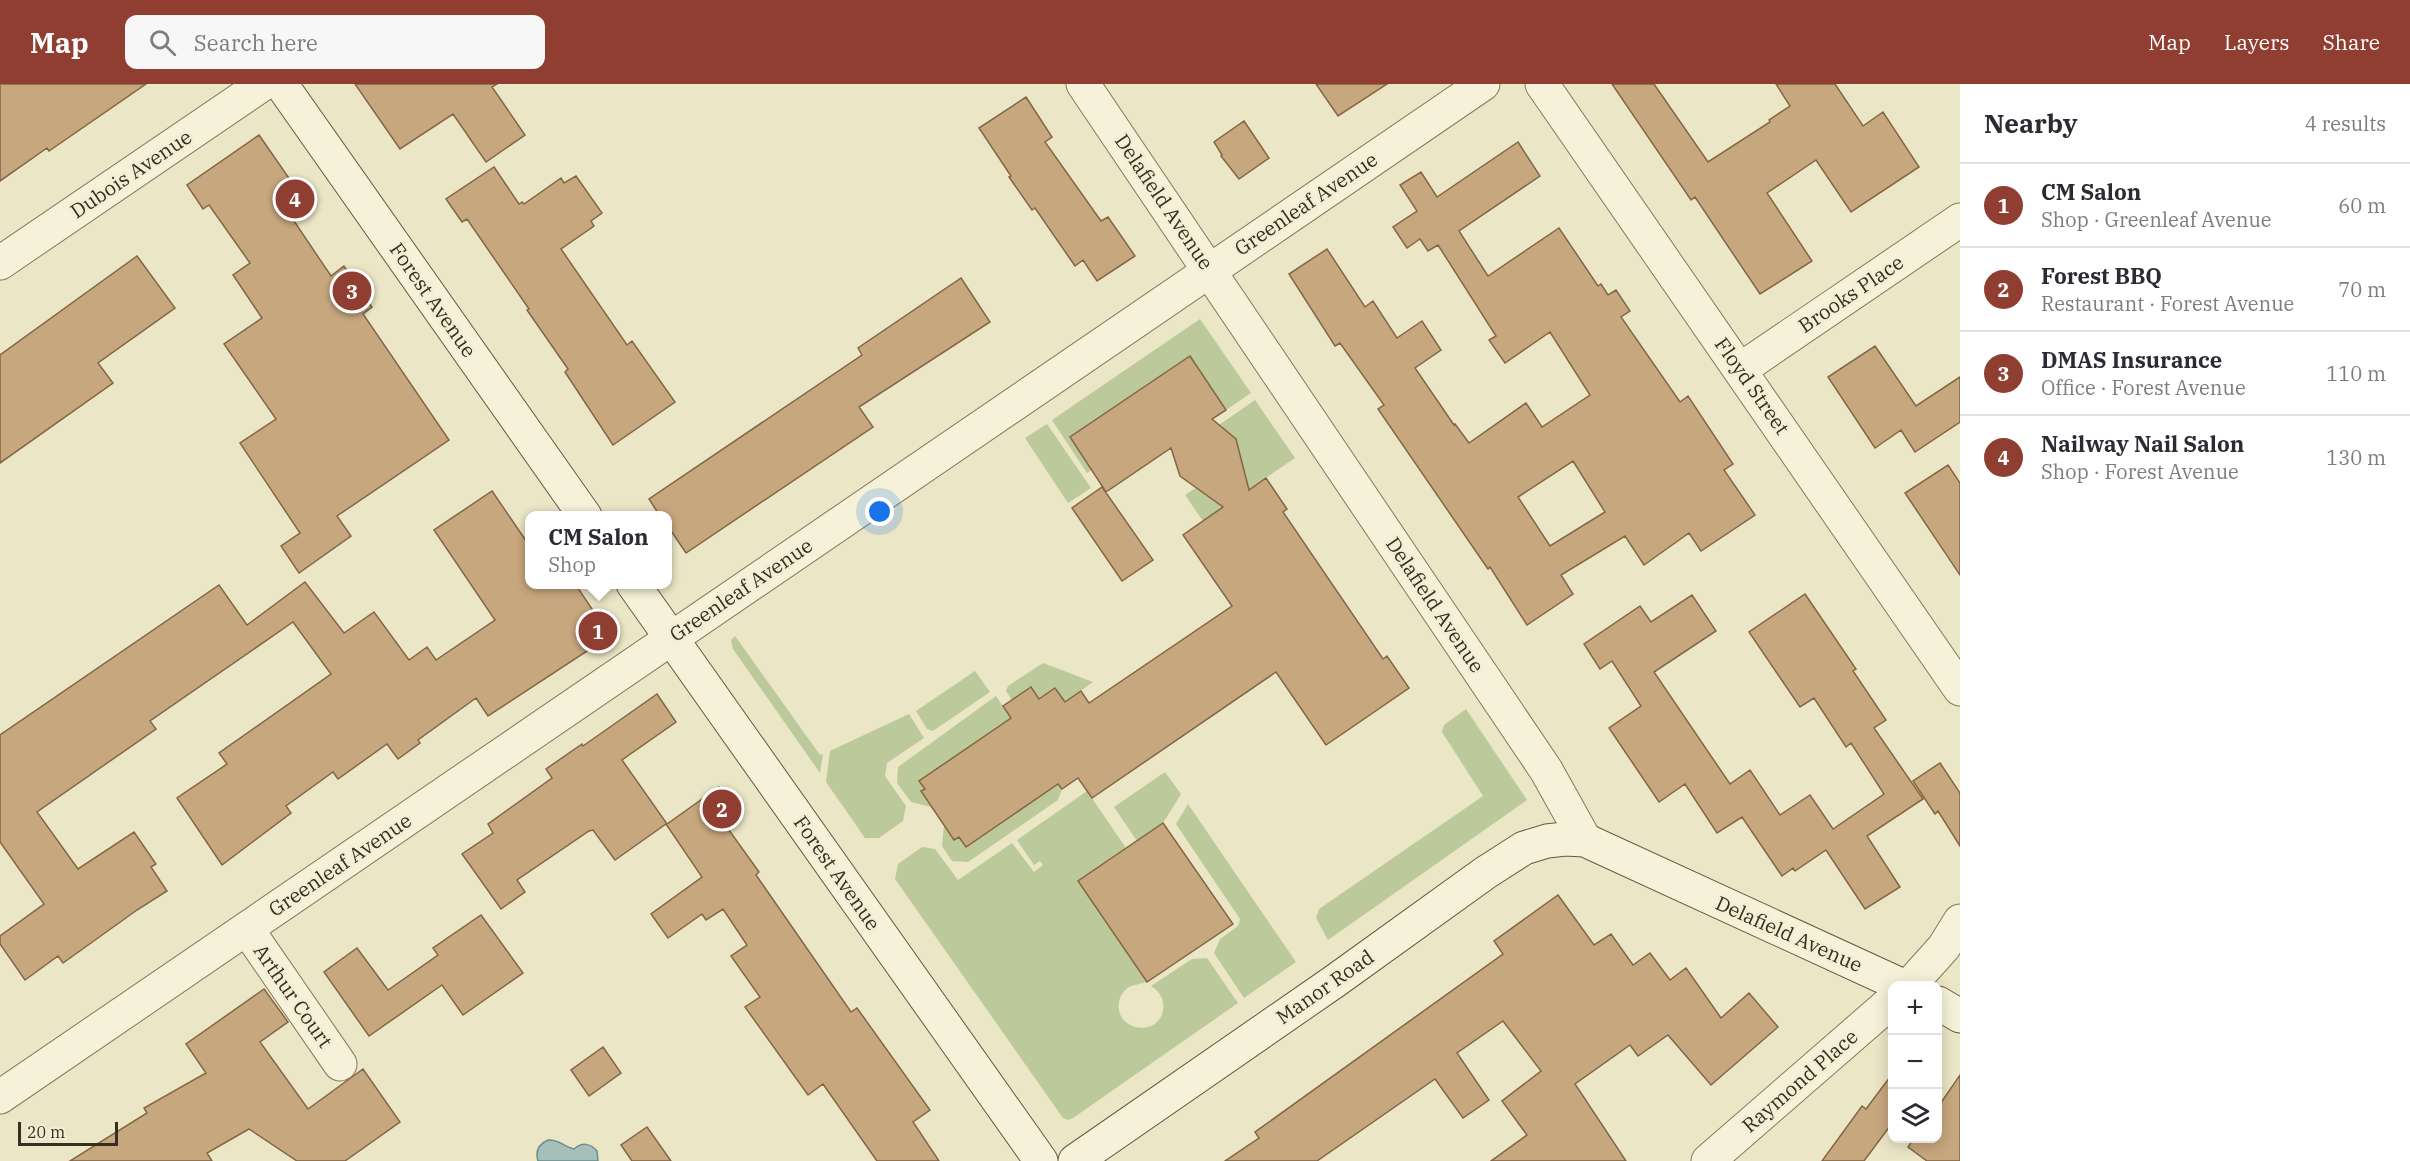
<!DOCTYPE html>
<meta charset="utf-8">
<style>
body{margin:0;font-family:"IBM Plex Serif",serif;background:#f7f7f7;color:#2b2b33}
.controls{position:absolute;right:18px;bottom:18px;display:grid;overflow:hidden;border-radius:12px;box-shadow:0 3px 15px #0003}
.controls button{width:54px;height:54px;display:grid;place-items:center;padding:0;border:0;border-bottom:2px solid #e1e1e2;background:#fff;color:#2b2b33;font:30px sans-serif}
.scale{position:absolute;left:18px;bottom:15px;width:100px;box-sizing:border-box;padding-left:6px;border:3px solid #362e20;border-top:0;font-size:16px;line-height:21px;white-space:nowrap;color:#362e20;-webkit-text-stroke:4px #f3efd5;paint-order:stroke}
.you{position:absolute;left:880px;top:428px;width:21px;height:21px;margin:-15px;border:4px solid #fff;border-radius:50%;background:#1a73e8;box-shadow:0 0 0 9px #1a73e833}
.badge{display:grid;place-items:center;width:39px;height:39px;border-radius:50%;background:#903e31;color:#fff;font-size:20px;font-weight:700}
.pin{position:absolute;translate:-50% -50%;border:3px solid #fff;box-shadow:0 2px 6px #0006}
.popup{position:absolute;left:525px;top:427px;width:147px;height:78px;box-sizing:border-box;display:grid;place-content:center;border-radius:12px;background:#fff;filter:drop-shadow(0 2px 4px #0005);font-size:20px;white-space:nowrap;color:#7c7c81}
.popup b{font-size:22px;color:#2b2b33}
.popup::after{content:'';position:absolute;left:50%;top:100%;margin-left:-12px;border:12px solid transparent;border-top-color:#fff}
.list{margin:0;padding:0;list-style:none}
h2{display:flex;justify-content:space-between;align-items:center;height:78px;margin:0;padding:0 24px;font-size:26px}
h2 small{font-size:20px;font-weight:400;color:#7c7c81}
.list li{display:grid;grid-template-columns:39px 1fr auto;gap:18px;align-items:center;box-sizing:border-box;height:84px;padding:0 24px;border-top:2px solid #e1e1e2}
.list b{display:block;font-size:22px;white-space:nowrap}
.list p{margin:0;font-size:20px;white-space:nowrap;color:#7c7c81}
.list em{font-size:20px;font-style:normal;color:#7c7c81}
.icon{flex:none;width:33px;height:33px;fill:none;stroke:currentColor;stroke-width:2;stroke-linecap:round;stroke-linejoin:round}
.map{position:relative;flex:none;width:1960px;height:1077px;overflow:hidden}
header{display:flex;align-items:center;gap:36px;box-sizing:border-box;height:84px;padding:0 30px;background:#903e31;color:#fff}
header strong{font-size:28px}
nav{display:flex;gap:33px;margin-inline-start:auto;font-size:21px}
.search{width:420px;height:54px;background:#f7f7f7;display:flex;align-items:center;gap:15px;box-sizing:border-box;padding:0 21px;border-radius:12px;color:#7c7c81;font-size:22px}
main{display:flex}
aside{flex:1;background:#fff}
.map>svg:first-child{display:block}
.green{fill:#bcc99a}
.water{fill:#a7bfbb;stroke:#6e8d8a;stroke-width:1.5}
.building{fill:#c7a77e;stroke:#836644;stroke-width:1.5;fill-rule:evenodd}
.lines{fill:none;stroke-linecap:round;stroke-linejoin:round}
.street-casing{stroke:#85785d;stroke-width:35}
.secondary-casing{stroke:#675940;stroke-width:35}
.street{stroke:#f6f2d9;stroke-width:33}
.secondary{stroke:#f6f2d9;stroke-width:33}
.labels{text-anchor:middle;stroke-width:6;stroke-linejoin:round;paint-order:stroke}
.street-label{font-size:20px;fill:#362e20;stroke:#f3efd5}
</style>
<header>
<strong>Map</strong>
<div class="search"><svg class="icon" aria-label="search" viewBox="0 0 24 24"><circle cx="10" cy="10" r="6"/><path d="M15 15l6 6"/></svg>Search here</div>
<nav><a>Map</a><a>Layers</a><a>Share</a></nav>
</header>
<main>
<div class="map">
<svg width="1960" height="1077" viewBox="0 0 1960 1077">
<rect width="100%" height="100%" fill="#ebe6c6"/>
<path class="green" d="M1200,235L1251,309L1226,326L1190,272L1070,353L1092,386L1087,389L1052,336Z
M1255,316L1295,374L1203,437L1185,411L1241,374L1236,355L1219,341Z
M1047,340L1091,404L1068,419L1025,354Z
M735,552L820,671L823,670L820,689L733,565L731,556Z
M1043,579L1093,598L1065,618L1055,604L1039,615L1031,603L1012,616L1006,607L1008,602Z
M975,587L990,608L933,647L927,645L916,627Z
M996,612L1011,634L920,698L925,705L921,708L931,723L911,718L897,699L898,683Z
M1466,625L1527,716L1328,856L1316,834L1319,825L1483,712L1442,648L1444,641Z
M909,630L924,654L887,679L885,692L906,722L903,737L879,754H865L826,698L830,667Z
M1165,688L1181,710L1163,739L1137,757L1114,723Z
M1058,700L1062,705L1058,716L968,778L952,777L942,762L944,741L954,756L959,753L966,763Z
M1087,707L1126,764L1078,797L1103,834L1107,832L1122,862L1147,898C1141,900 1135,900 1129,903C1123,907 1120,912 1119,918C1114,947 1159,954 1163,926C1165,915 1159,907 1151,902L1192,875L1207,874L1238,919L1073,1034L1068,1036L1063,1034L895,795L898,780L922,763L935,765L958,796L1012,759L1034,788L1043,781L1040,777L1034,781L1017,756Z
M1188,720L1296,878L1244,914L1214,869L1220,855L1238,842L1240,835L1176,740Z"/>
<path class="water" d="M548,1056C559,1055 564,1063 574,1065C582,1058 590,1059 597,1067L598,1077H538C535,1067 539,1060 548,1056Z"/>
<path class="building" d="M0,0H146L49,67L47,64L0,97Z
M355,0H497L492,3L525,51L486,78L453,30L400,65Z
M1316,0H1387L1338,32Z
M1612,0H1654L1708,78L1770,38L1769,36L1790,22L1776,0H1835L1863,42L1883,28L1919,83L1851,128L1816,76L1767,109L1812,177L1760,210L1695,113L1691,116Z
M1026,13L1052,53L1045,58L1101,137L1108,133L1135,172L1097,197L1083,176L1075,182L1035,124L1032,126L1009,93L1011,92L979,44Z
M1244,37L1269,74L1239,95L1221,72L1222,71L1214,58Z
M259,51L309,123L292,134L331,192L344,182L372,223L363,230L449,356L337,432L351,452L299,489L281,462L300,449L240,359L276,335L224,260L262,234L233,191L250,179L209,121L203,125L187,101Z
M1518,58L1540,92L1459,147L1488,192L1559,144L1598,202L1601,200L1608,211L1616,206L1630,227L1621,233L1680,318L1688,312L1733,380L1724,386L1755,431L1701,467L1689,449L1644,481L1625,452L1561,491L1573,510L1527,541L1490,483L1488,485L1378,325L1384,321L1340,259L1335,262L1289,190L1327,165L1365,223L1373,217L1397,254L1422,237L1441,266L1415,284L1454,341L1455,340L1469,359L1526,319L1542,343L1590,311L1550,248L1505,279L1489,256L1496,252L1438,161L1428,167L1420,155L1407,164L1393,143L1417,127L1400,101L1421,88L1437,113ZM1573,377L1605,428L1550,462L1518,413Z
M494,83L519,120L522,118L524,120L561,94L564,99L576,92L602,129L591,137L594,142L561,165L627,261L632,257L675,318L613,361L565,288L568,285L527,226L529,225L467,135L462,138L446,115Z
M137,172L175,224L98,279L113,299L0,379V271Z
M961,194L990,238L859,323L873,343L686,469L667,441V432H660L649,415L862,271L858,264Z
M1875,262L1916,322L1960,293V338L1915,368L1901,346L1875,364L1828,293Z
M1190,272L1226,326L1212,335L1236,355L1249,406L1266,394L1287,425L1283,428L1383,575L1387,572L1409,604L1326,661L1276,588L1092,714L1078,694L1062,705L1058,700L966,763L959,753L954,756L921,707L925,705L919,697L1011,634L1003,622L1031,603L1039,615L1055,604L1065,618L1081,607L1089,619L1232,522L1183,451L1223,423L1180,392L1171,364L1106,408L1070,353Z
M1948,381L1960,399V491L1905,409Z
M1102,403L1153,476L1122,497L1072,424Z
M492,407L529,461V501H576L610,552L488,632L476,614L418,656L420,659L398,675L387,660L338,695L333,688L286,722L291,729L222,781L177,714L227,680L219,669L331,590L293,538L150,637L156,645L37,728L78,785L134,748L156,780L151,783L167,807L137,826L63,879L58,872L25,896L0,860V852L44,820L0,758V651L219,501L247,541L305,498L344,549L374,528L409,576L427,563L436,576L495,536L434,446Z
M1805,510L1856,585L1853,587L1886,636L1874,644L1923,715L1867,752L1900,803L1865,825L1826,766L1795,787L1793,784L1782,792L1742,733L1717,749L1685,700L1659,718L1609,644L1641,622L1612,577L1600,585L1584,560L1640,522L1651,538L1692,511L1716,547L1654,588L1730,700L1750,686L1780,731L1810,711L1833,745L1884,710L1851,659L1846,663L1814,614L1800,623L1749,548Z
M657,610L676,638L622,676L667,740L719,703L740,732L726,742L759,788L756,791L851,928L857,924L930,1026L913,1038L939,1077H877L823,1000L808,1011L745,923L760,913L731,872L747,861L723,825L706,836L702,830L668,854L651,830L702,793L666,740L615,776L593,746L589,747L517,796L525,808L501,825L462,770L493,749L488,740L552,694L546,685L582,660L583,662Z
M1940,679L1960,709V762L1938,727L1935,730L1913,697Z
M1163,739L1233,840L1147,898L1078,797Z
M1558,811L1594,861L1611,850L1633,881L1650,869L1670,896L1686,884L1721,934L1749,909L1778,943L1711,1001L1668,951L1638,972L1630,961L1575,1000L1626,1077H1491L1527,1051L1502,1017L1541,987L1503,937L1457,969L1489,1016L1463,1034L1435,995L1317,1077H1225L1259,1054L1255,1048L1503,870L1494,857Z
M481,831L523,889L463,931L442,901L369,952L324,888L357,864L388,906L438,871L433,864Z
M264,905L288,938L260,958L308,1025L363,985L400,1038L345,1077H297L249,1045L207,1069L212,1077H70L147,1029L144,1024L206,989L186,960Z
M603,963L621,989L589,1012L571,986Z
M1893,989V1038L1864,1077H1822L1862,1022L1866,1025Z
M1960,991V1077H1927L1908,1063L1914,1054H1938V1023Z
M647,1043L671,1077H632L621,1061Z"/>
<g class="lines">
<defs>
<path id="street" d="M1083,0L1546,686L1585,756
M1542,0L1960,605
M0,179L263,0
M1741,285L1960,136
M247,845L340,980
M1909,902L1944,863L1960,837
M0,1013L1483,0
M1708,1077L1892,917"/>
<path id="secondary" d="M281,0L585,432
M633,500L1041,1077
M1938,919L1960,932
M1075,1077L1335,897L1485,789L1524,764L1547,757L1565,755L1585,756L1903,902"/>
</defs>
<use href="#street" class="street-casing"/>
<use href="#secondary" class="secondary-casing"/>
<use href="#street" class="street"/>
<use href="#secondary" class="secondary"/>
</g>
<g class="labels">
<g class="street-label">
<text transform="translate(131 90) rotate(-34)" y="7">Dubois Avenue</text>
<text transform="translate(1164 118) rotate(56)" y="7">Delafield Avenue</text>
<text transform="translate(1306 120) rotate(-34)" y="7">Greenleaf Avenue</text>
<text transform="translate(1851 210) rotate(-34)" y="7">Brooks Place</text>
<text transform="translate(433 216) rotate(55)" y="7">Forest Avenue</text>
<text transform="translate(1752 302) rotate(55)" y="7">Floyd Street</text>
<text transform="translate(741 506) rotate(-34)" y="7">Greenleaf Avenue</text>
<text transform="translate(1435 521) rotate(56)" y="7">Delafield Avenue</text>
<text transform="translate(340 781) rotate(-34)" y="7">Greenleaf Avenue</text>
<text transform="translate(837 789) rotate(55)" y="7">Forest Avenue</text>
<text transform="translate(1789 850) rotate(24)" y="7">Delafield Avenue</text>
<text transform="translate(1325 903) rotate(-35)" y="7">Manor Road</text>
<text transform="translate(293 912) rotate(55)" y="7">Arthur Court</text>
<text transform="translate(1800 997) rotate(-41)" y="7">Raymond Place</text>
</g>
</g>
</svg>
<div class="controls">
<button>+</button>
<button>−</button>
<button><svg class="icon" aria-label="layers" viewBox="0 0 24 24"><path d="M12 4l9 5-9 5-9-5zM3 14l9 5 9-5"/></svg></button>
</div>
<div class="scale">20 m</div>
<div class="you"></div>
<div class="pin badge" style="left:598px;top:547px">1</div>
<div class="popup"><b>CM Salon</b>Shop</div>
<div class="pin badge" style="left:722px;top:725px">2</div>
<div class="pin badge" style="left:352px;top:207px">3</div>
<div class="pin badge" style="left:295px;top:115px">4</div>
</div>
<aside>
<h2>Nearby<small>4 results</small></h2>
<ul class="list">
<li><span class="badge">1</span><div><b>CM Salon</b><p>Shop · Greenleaf Avenue</p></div><em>60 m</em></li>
<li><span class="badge">2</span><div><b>Forest BBQ</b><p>Restaurant · Forest Avenue</p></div><em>70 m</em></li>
<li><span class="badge">3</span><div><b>DMAS Insurance</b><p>Office · Forest Avenue</p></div><em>110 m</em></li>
<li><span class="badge">4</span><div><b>Nailway Nail Salon</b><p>Shop · Forest Avenue</p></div><em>130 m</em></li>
</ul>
</aside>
</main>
